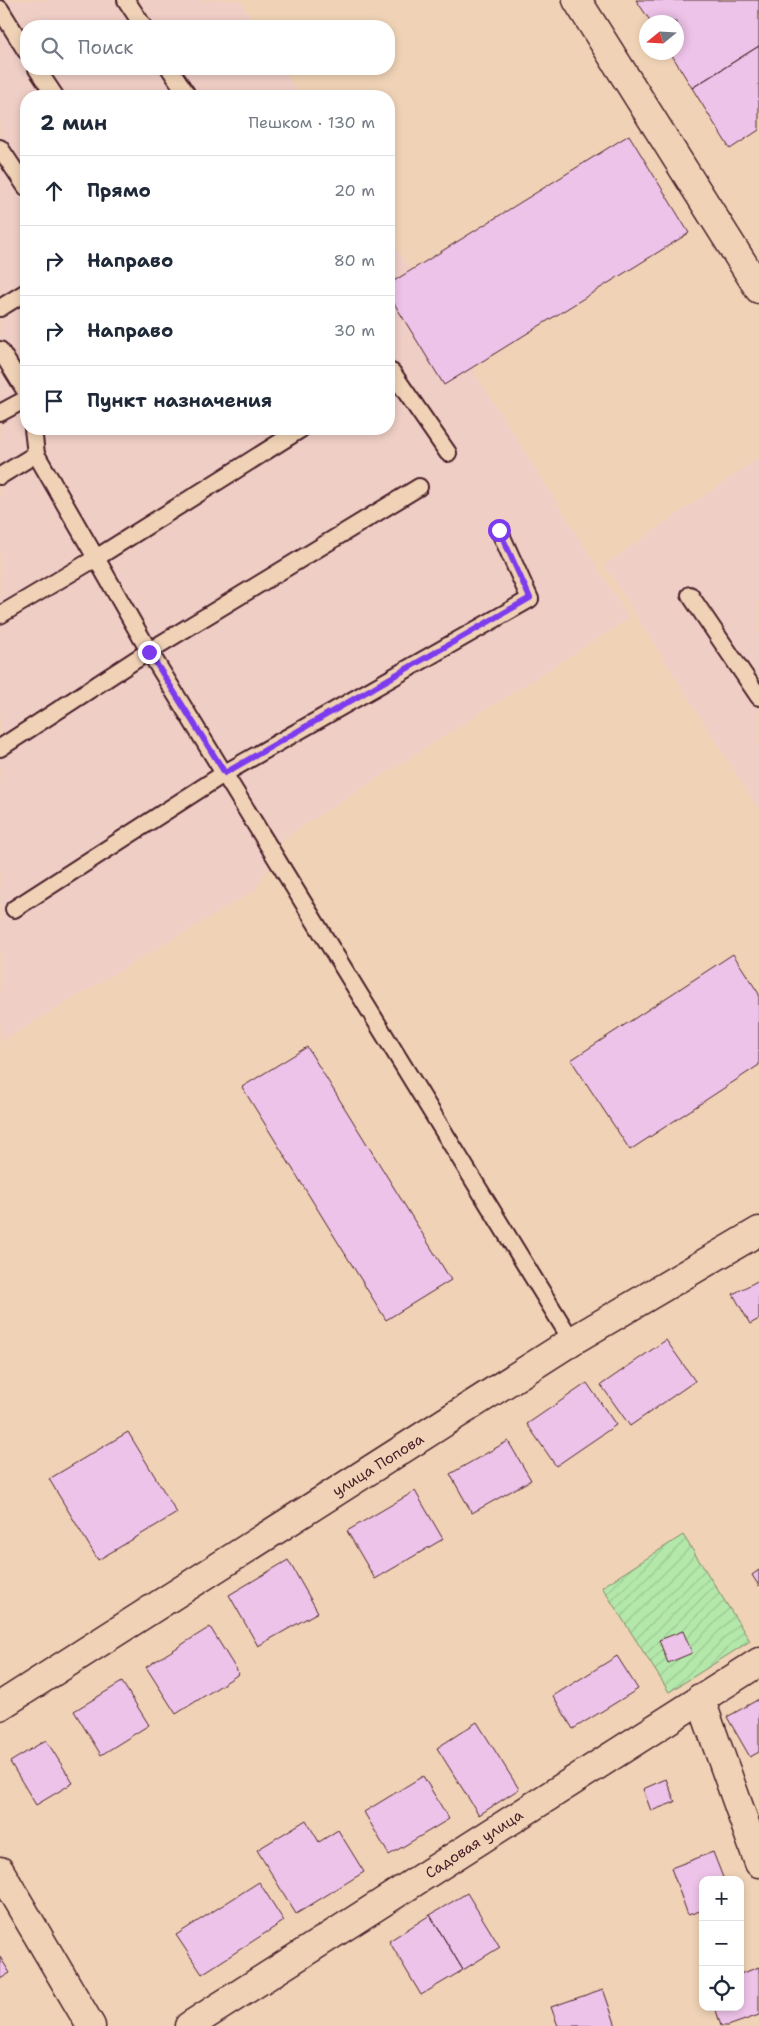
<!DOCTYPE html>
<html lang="ru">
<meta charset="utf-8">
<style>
body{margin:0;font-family:"Shantell Sans",sans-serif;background:#f2f2f3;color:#1f2937}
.controls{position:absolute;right:15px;bottom:15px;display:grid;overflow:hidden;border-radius:10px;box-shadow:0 2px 8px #0003}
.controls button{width:45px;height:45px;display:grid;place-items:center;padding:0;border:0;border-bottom:1px solid #e0e1e3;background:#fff;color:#1f2937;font:25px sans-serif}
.compass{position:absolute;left:639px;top:15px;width:45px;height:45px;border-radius:50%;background:#fff;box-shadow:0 2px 8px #0003;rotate:252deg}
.stop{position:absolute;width:15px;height:15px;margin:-11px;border:4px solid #7c3aed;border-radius:50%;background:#fff}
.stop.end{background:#7c3aed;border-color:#fff;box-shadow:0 1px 5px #0008}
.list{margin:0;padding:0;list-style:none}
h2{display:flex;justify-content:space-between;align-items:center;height:65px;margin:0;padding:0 20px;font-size:21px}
h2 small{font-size:16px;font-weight:400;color:#747a83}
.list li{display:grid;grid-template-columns:32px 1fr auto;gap:15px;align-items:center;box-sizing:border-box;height:70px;padding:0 20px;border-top:1px solid #e0e1e3}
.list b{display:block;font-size:19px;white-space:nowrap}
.list em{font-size:16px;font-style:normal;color:#747a83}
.icon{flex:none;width:28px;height:28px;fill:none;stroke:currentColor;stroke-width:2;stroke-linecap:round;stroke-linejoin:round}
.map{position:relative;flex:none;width:759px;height:2026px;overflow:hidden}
.search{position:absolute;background:#fff;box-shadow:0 2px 8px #0003;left:20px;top:20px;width:375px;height:55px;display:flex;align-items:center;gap:12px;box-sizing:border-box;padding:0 18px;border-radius:20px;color:#747a83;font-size:19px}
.panel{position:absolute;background:#fff;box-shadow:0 2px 8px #0003;left:20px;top:90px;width:375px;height:345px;border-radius:20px}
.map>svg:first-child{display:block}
.built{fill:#efcec5}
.garden{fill:url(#garden-furrows);stroke:#7e846a}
.building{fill:#eec3e9;stroke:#4a1f2b}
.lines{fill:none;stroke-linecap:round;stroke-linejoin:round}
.service-casing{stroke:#4a1f2b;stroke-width:20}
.minor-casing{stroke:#4a1f2b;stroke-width:31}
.primary-casing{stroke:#4a1f2b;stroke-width:31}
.service{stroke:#f0d3b6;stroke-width:16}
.minor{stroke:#f0d3b6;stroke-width:28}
.primary{stroke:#f0d3b6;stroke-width:28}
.route{stroke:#7c3aed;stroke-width:6}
.labels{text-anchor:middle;stroke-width:4.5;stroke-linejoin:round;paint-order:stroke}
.street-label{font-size:15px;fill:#4a1f2b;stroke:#f0d3b6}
</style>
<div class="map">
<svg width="759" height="2026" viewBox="0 0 759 2026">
<defs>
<pattern id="garden-furrows" width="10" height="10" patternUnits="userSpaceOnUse" patternTransform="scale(1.25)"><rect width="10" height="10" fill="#b3e8aa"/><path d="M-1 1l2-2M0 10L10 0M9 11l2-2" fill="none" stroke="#9bc792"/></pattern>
</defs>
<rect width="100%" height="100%" fill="#f0d3b6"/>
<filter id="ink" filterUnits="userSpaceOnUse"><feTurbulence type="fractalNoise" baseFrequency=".02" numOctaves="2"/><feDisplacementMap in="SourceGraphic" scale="10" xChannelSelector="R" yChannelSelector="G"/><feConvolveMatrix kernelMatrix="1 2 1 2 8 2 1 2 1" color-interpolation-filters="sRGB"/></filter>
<g filter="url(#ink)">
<path class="built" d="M0,0H240L256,26H26V69H283L300,96H26V429H389V236L630,618L284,838L256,890L0,1042Z
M759,457V810L604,565Z"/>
<path class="garden" d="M683,1535L750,1641L669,1692L602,1587Z"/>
<path class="building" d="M636,0H759V46L692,88L670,52H676V22H651Z
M759,46V130L730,149L692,88Z
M629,135L689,233L444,385L389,295V284Z
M733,954L759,994V1065L630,1150L571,1060Z
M307,1047L451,1280L386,1320L242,1087Z
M759,1280V1319L750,1324L733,1294Z
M666,1340L695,1381L630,1426L601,1385Z
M587,1383L616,1425L556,1466L527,1424Z
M128,1432L177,1513L98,1560L49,1479Z
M508,1441L531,1480L472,1513L450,1474Z
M415,1491L443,1539L375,1579L347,1531Z
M288,1560L318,1612L258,1646L229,1595Z
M759,1570V1586L752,1575Z
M210,1627L239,1674L176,1714L146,1667Z
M683,1631L692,1653L668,1663L659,1640Z
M617,1656L638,1689L573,1729L553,1696Z
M122,1682L149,1725L101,1755L74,1711Z
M759,1699V1752L750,1757L727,1717Z
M477,1722L519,1789L479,1815L437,1748Z
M46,1740L73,1783L36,1805L10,1762Z
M423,1776L449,1819L389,1855L364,1812Z
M666,1779L675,1802L651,1811L643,1789Z
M306,1820L319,1842L338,1830L364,1872L296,1914L257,1850Z
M713,1852L724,1880H703V1910L688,1915L671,1868Z
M259,1882L284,1921L202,1974L176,1935Z
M467,1893L500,1947L463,1970L430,1915Z
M430,1915L463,1970L421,1995L389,1941Z
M0,1957L10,1973L0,1979Z
M759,1967V2015L728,2026H721L715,2007H740V1974Z
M603,1989L616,2026H558L551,2007Z"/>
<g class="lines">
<defs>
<path id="service" d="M126,0L143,26
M0,9L26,51
M37,69L55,96
M170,69L188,96
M0,148L26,187
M0,308L26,292
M0,350L26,392
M389,374L392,372L448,453
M0,413L26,399
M33,429L36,454
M0,476L36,454L96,558L301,429
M690,595L759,697
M0,615L96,558L149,651L572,1341
M0,748L149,651L419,487
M14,909L225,773L530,599L499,530"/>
<path id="minor" d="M577,0L759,289
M700,1698L759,1863
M0,1871L91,2026
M189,2026L759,1662"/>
<path id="primary" d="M0,1706L572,1341L759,1231"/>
</defs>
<use href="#service" class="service-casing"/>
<use href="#minor" class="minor-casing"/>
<use href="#primary" class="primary-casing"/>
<use href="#service" class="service"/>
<use href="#minor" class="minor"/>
<use href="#primary" class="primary"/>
</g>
</g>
<g class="lines" filter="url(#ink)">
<path class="route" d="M149,652L225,773L530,598L499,530"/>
</g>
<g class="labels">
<g class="street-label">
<text transform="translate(378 1465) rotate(-32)" y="5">улица Попова</text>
<text transform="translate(474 1844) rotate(-33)" y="5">Садовая улица</text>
</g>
</g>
</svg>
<div class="controls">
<button>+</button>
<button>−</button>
<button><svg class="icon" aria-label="locate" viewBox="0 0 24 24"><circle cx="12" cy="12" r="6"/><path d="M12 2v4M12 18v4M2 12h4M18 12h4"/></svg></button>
</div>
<svg class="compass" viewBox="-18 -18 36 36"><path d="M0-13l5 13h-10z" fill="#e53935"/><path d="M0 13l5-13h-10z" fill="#747a83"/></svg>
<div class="stop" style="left:499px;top:530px"></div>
<div class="stop end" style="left:149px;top:652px"></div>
<div class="search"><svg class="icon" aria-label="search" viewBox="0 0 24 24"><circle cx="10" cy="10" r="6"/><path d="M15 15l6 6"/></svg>Поиск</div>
<section class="panel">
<h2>2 мин<small>Пешком · 130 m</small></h2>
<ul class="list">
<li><svg class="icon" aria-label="ahead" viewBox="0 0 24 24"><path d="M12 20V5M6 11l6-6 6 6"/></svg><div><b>Прямо</b></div><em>20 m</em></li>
<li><svg class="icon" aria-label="right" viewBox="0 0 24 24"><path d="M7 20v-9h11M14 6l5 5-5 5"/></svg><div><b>Направо</b></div><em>80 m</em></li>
<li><svg class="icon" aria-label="right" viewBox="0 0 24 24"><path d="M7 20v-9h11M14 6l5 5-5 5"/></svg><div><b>Направо</b></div><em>30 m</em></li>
<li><svg class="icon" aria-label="arrive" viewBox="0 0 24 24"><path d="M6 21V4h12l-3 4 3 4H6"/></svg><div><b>Пункт назначения</b></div></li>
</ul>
</section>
</div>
